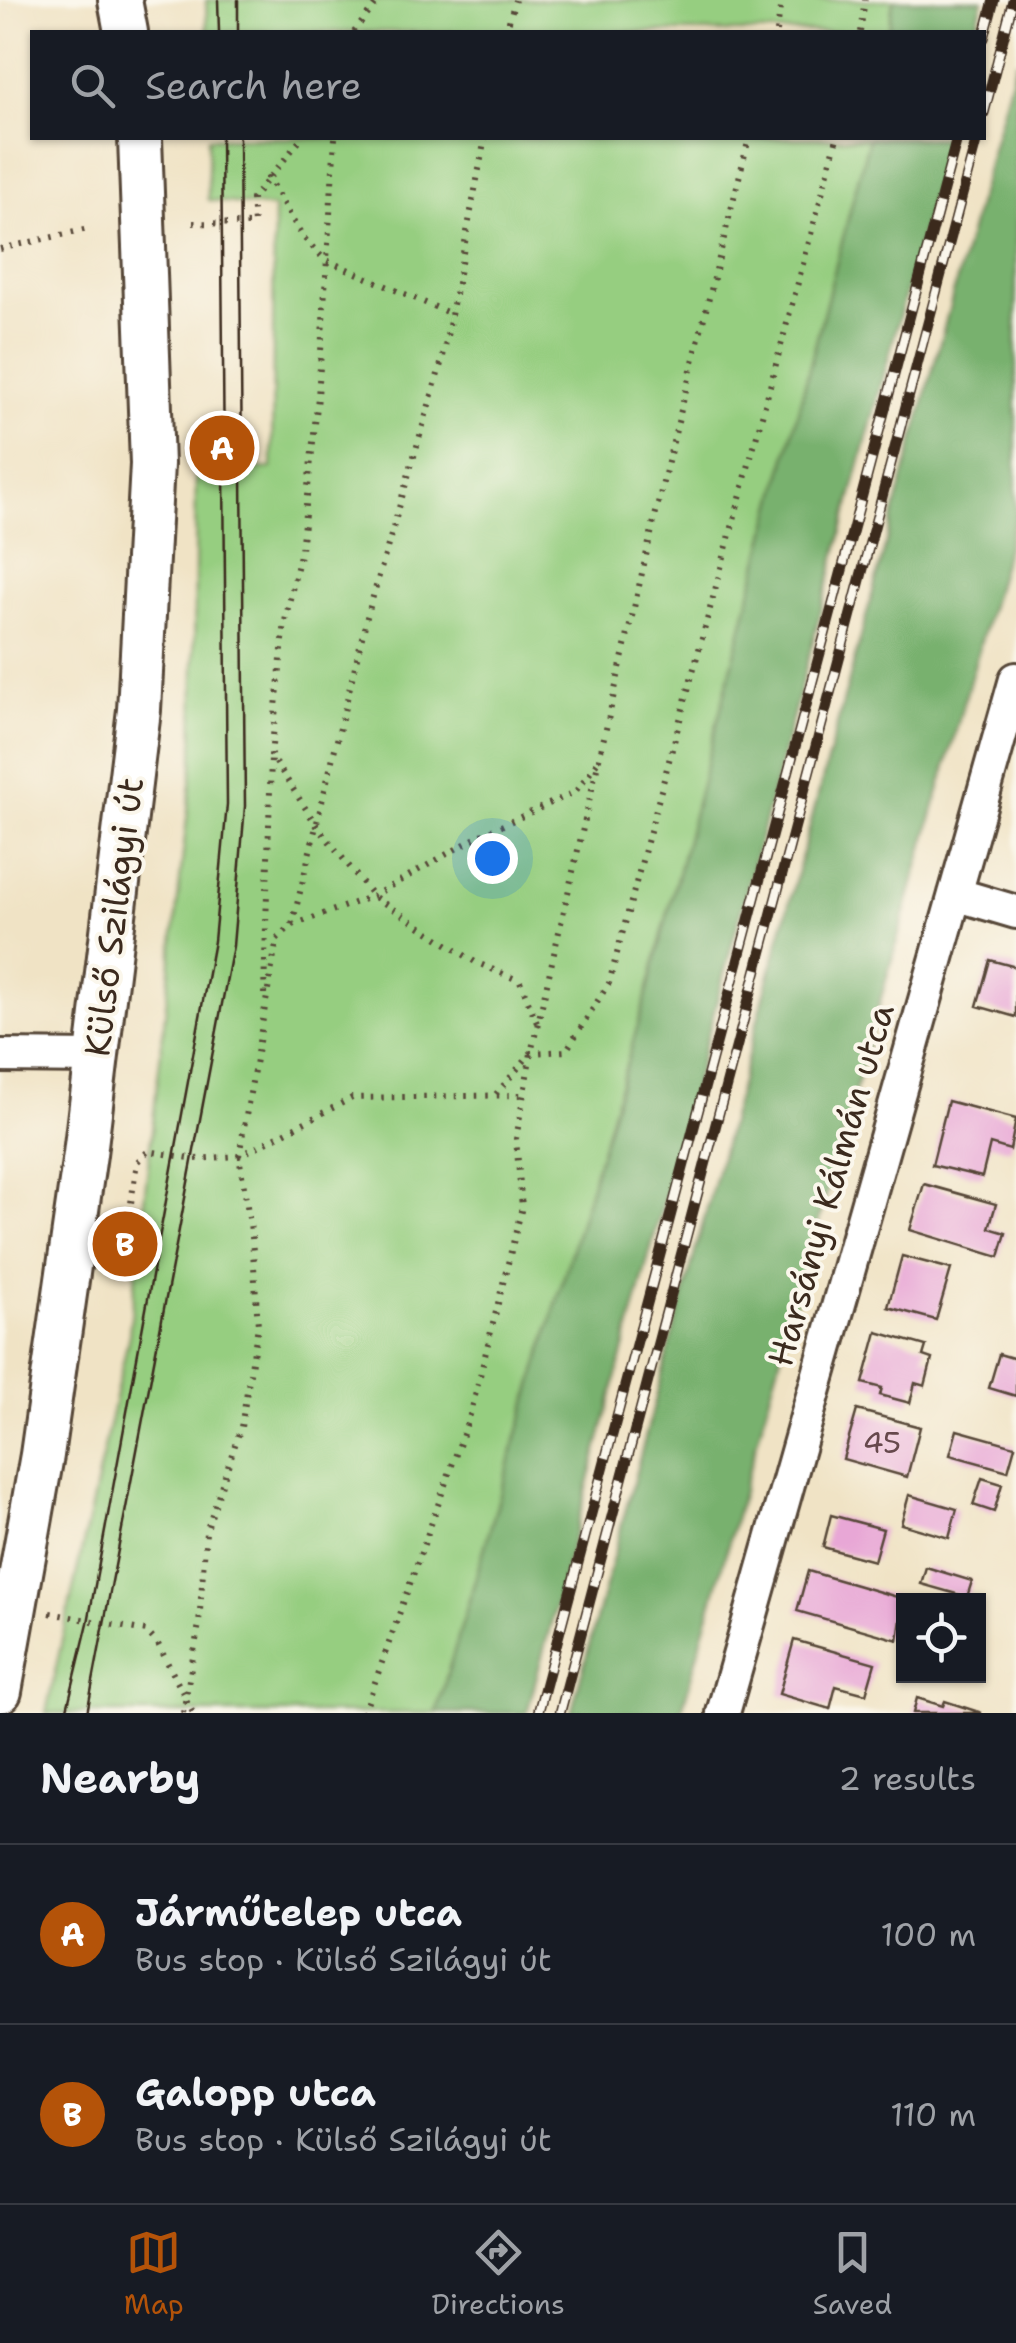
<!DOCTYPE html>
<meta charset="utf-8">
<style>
body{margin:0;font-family:"Shantell Sans",sans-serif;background:#242831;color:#f1f3f6}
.controls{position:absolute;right:30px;bottom:30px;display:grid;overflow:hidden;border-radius:0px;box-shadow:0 2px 8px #0004}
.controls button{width:90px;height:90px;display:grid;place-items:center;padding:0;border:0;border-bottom:2px solid #363941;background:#171b24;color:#f1f3f6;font:50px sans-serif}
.you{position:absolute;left:492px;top:858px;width:35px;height:35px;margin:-25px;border:8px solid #fff;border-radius:50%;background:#1a73e8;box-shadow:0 0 0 15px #1a73e833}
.badge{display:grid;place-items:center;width:65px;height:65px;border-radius:50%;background:#b45309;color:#fff;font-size:32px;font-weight:700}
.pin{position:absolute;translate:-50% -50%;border:5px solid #fff;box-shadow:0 2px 10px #0006}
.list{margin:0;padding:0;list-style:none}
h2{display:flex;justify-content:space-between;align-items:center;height:130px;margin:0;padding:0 40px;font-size:42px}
h2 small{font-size:32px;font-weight:400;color:#9ea1a6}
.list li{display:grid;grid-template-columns:65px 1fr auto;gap:30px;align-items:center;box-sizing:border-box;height:180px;padding:0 40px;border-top:2px solid #363941}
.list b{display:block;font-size:38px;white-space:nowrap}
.list p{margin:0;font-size:32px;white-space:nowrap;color:#9ea1a6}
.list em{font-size:32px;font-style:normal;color:#9ea1a6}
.icon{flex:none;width:55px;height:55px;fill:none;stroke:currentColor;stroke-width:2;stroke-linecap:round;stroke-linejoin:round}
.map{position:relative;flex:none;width:1016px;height:1713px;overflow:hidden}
.search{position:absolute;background:#171b24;box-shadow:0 2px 8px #0004;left:30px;right:30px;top:30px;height:110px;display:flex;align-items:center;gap:25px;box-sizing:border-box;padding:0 35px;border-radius:0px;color:#9ea1a6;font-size:38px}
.sheet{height:490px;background:#171b24}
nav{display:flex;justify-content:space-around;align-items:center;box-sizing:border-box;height:140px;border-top:2px solid #363941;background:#171b24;font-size:28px;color:#9ea1a6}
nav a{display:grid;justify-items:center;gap:5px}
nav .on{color:#b45309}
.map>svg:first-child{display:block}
.green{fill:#96ce80;stroke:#687c4f;stroke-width:2.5}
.forest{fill:#78b16e;stroke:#5a6e46;stroke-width:2.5}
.building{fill:#e8a7d6}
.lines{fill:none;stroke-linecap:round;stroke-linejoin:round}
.minor-casing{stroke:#564637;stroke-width:38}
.tertiary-casing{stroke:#564637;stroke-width:48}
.path{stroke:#564637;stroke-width:6;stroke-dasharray:2.5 8;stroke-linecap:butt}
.minor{stroke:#fff;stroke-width:32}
.tertiary{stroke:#fff;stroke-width:42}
.tram{stroke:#3b2a1e;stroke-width:2.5}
.rail-casing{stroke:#3b2a1e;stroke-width:11}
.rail{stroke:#fbf7ec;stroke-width:8;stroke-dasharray:22;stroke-linecap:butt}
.labels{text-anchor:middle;stroke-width:8;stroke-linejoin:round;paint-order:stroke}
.number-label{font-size:30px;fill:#66494c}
.street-label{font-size:35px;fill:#3b2a1e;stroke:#fbf7ec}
</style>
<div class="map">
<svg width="1016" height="1713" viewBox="0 0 1016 1713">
<rect width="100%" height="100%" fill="#fbf7ec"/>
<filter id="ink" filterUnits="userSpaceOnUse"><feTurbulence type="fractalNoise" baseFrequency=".01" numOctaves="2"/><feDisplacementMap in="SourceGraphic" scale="20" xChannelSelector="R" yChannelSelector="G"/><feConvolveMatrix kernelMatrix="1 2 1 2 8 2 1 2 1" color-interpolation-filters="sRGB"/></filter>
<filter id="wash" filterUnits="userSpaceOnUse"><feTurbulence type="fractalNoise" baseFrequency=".0048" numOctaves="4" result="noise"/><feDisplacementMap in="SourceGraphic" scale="40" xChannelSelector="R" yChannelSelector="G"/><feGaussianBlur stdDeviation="2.25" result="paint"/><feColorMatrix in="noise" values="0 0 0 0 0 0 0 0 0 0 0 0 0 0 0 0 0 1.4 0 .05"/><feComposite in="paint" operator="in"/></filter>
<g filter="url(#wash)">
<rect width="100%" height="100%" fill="#f0e3c5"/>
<path class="green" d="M206,0H893L889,32H207Z
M208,138H869L645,1001L436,1713H46L129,1335L193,765L196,470L272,468L274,208L208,200Z"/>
<path class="forest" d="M893,0H983L975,32H889Z
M1016,60V516L681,1713H571Z
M869,138H947L527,1713H436L645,1001Z"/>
<g id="blocks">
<path class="building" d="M990,960L1016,967V1017L977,1006Z
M948,1101L1016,1119L1010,1150L990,1144L982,1177L932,1165Z
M924,1184L996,1204L989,1228L1006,1233L999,1257L910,1230Z
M902,1256L951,1269L936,1320L888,1307Z
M877,1332L926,1346L923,1356L932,1359L925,1386L915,1383L910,1403L880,1395L882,1388L863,1383Z
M999,1354L1016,1359V1396L989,1388Z
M857,1410L920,1427L907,1477L843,1459Z
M957,1430L1015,1446L1008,1471L950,1455Z
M982,1478L1002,1484L994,1512L973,1505Z
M909,1495L957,1509L949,1538L901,1524Z
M831,1515L883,1529L874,1561L823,1547Z
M926,1567L972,1581L967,1597L921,1584Z
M808,1571L904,1599L898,1640L797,1611Z
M794,1640L875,1663L866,1694L836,1686L830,1709L779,1694Z
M917,1698L943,1706L945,1701L982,1713H913Z"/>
</g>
</g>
<g filter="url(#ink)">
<use href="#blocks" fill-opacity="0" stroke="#564637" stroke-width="2.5"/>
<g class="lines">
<defs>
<path id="minor" d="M955,894L1016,912
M0,1056L96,1057
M723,1713L1016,679"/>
<path id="tertiary" d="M120,0L126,32
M0,1691L42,1455L85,1154L139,710L152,464L140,138"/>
</defs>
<use href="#minor" class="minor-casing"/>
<use href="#tertiary" class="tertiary-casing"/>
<path class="path" d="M354,32L379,0
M506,32L515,0
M777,32L781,0
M860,32L865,0
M335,138L318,397L301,550L285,621L271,755L317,826L373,896L475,962L520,981L537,1023
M267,176L302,236L324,259L451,314
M193,223L254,224L252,199L302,138
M0,249L88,229
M293,925L373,896L479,836L575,792L599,760
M264,994L271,757
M496,1094L531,1053L566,1051L609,983L837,138
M125,1244L137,1162L148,1151L195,1159L239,1156L352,1098L522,1095
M50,1613L146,1631L158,1644L193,1713
M183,1713L199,1624L206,1532L241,1427L258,1326L252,1237L239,1156L277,939L292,925L367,617L443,357L485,138
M364,1713L471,1412L522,1207L516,1139L531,1053L664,478L749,138"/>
<use href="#minor" class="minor"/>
<use href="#tertiary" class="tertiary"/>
<path class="tram" d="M218,0L219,32
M238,0V32
M66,1713L88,1623L214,941L227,804L221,138
M87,1713L233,946L245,806L239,138"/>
<defs>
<path id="rail" d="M984,38L994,0
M984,113L1013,0
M538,1713L957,138
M560,1713L977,138"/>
</defs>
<use href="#rail" class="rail-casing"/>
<use href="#rail" class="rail"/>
</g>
</g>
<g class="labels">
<g class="number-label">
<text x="882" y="1453">45</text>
</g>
<g class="street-label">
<text transform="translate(114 917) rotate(-83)" y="12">Külső Szilágyi út</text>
<text transform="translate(831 1185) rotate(-74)" y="12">Harsányi Kálmán utca</text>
</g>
</g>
</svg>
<div class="controls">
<button><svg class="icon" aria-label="locate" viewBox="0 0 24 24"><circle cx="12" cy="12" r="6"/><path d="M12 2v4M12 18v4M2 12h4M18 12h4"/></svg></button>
</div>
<div class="you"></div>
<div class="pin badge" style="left:222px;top:448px">A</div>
<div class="pin badge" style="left:125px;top:1244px">B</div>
<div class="search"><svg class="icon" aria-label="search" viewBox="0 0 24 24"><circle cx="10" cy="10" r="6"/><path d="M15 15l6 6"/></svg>Search here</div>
</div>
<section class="sheet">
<h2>Nearby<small>2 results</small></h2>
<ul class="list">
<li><span class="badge">A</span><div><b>Járműtelep utca</b><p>Bus stop · Külső Szilágyi út</p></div><em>100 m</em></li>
<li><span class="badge">B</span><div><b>Galopp utca</b><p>Bus stop · Külső Szilágyi út</p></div><em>110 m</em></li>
</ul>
</section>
<nav>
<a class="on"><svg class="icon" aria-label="map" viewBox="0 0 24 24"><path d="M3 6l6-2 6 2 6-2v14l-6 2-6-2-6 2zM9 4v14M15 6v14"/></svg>Map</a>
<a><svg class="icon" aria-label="directions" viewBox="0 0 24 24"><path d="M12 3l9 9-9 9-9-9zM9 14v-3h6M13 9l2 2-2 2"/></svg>Directions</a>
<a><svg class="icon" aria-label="saved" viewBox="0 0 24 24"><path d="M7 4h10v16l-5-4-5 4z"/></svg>Saved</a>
</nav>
